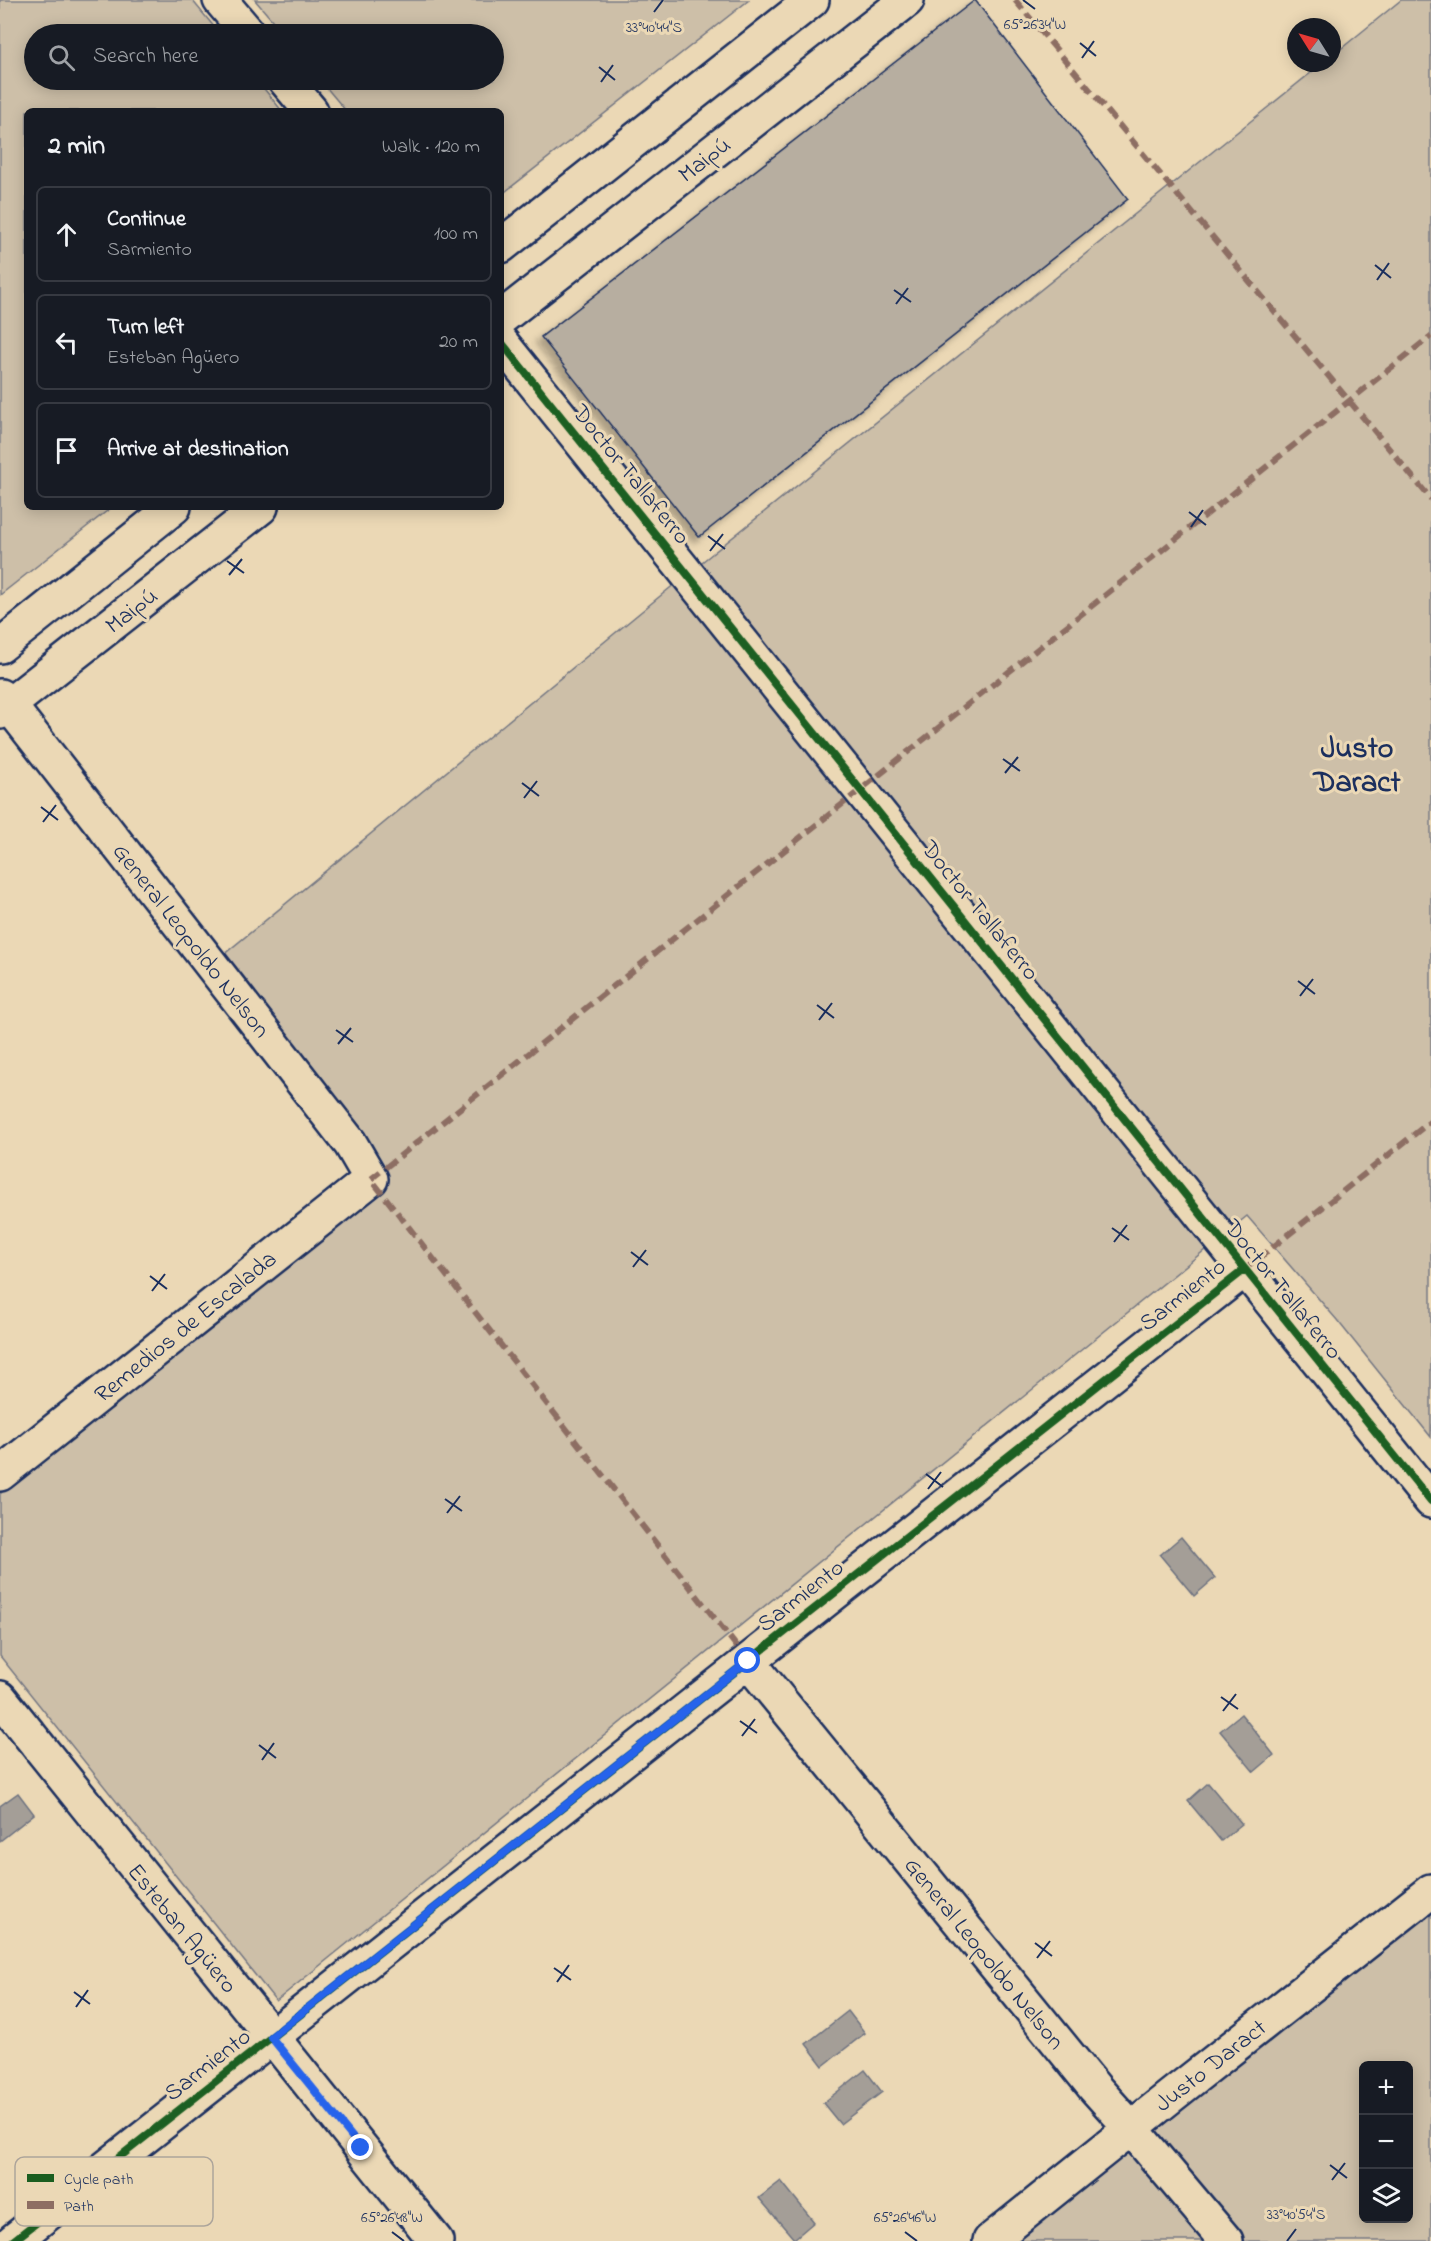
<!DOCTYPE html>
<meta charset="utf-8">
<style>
body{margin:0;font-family:"Indie Flower",sans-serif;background:#242831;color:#f1f3f6}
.controls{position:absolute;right:18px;bottom:18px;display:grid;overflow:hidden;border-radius:9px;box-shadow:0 3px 15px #0003}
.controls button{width:54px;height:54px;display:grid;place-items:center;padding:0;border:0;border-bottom:2px solid #363941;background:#171b24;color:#f1f3f6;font:30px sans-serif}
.compass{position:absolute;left:1287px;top:18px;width:54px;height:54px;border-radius:50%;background:#171b24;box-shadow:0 3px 15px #0003;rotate:307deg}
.stop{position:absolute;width:18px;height:18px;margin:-14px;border:4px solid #2563eb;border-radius:50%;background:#fff}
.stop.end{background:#2563eb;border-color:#fff;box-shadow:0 2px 6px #0008}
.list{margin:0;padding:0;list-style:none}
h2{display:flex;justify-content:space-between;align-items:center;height:78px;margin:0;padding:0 24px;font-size:26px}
h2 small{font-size:20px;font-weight:400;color:#9ea1a6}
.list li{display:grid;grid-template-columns:39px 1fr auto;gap:18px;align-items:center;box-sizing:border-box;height:96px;margin:0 12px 12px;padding:0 12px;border:2px solid #363941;border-radius:9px}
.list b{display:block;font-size:22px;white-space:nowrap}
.list p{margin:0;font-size:20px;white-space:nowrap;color:#9ea1a6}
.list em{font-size:20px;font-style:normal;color:#9ea1a6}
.icon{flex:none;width:33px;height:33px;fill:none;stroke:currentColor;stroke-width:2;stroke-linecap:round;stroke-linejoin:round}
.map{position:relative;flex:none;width:1431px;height:2241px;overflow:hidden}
.search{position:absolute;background:#171b24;box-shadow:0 3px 15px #0003;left:24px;top:24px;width:480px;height:66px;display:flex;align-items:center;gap:15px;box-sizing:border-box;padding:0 21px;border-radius:33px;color:#9ea1a6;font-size:22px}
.panel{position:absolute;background:#171b24;box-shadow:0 3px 15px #0003;left:24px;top:108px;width:480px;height:402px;border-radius:9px}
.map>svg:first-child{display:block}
.green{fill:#cdbfa8;stroke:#747783;stroke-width:1.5;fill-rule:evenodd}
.water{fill:#a49e97;stroke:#6d7280;stroke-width:1.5}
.building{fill:#b7aea0;stroke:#1b2f5e;stroke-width:1.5;filter:url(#shadow)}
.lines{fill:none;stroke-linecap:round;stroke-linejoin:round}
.street-casing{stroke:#1b2f5e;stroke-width:38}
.secondary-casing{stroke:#1b2f5e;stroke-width:38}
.street{stroke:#ebd8b5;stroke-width:33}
.secondary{stroke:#ebd8b5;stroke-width:33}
.quiet{stroke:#8d6e63;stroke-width:6;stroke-dasharray:12 6;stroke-linecap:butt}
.cycleway-casing{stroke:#ebd8b5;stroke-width:11}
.cycleway{stroke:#1b5e20;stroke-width:8}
.route{stroke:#2563eb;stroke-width:8}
.ticks{fill:none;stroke:#1b2f5e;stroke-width:2}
.labels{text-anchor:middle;stroke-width:6;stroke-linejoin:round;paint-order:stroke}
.street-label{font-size:24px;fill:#1b2f5e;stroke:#ebd8b5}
.district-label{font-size:30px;font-weight:bold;fill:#1b2f5e;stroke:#ebd8b5}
.key{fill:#ebd8b5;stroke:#ada59b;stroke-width:1.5}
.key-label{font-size:16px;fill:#1b2f5e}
.ticks-label{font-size:15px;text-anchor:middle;fill:#1b2f5e;stroke:#ebd8b5;stroke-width:6;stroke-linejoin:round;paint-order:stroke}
</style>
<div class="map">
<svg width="1431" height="2241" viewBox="0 0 1431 2241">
<defs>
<filter id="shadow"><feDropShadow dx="-5.5" dy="5.5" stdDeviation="3" flood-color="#0004"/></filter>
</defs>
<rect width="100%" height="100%" fill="#ebd8b5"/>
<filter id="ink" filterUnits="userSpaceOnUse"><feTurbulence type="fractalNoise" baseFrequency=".0167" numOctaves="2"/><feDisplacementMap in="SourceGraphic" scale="12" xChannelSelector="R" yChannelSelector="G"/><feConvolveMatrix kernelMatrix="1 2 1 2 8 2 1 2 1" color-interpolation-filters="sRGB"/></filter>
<g filter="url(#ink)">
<path class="green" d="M0,0H192L220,34H34V80H257L282,111H27V507H112L0,595Z
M255,0H749L501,195V111H346L320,80H494V34H284Z
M1401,0H1431V1437L1337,1320L1247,1216L276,2001L0,1656V1494L370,1179L211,965L687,574L1323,63H1332V56Z
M1431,1891V2241H991ZM1364,2066H1408V2218H1364Z"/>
<path class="water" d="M1181,1537L1215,1578L1194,1596L1160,1555Z
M1241,1714L1274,1755L1254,1772L1220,1731Z
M1208,1783L1242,1824L1221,1841L1188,1801Z
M18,1793L34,1814L0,1841V1806Z
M848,2011L865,2033L823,2066L806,2044Z
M865,2070L882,2092L840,2124L823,2103Z
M781,2181L814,2222L794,2239L759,2198Z"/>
<path class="building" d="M975,0L1128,199L699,537L541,337Z"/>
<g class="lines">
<defs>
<path id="street" d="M220,0L249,34
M285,80L311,111
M501,342L1431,1501
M0,696L9,705L350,1143L371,1179L0,1474
M748,1661L1095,2088L1131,2128L1226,2241
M0,1698L436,2241
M13,2241L1244,1270
M990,2241L1171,2096L1431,1891"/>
<path id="secondary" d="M501,246L812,0
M501,318L907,0
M0,646L174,507
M0,712L261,507"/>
</defs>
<use href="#street" class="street-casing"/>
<use href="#secondary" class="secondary-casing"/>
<use href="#street" class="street"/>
<use href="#secondary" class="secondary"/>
<path class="quiet" d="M1015,0L1431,499
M1244,1270L1431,1121
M748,1661L371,1179L1431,336"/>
<defs>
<path id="cycleway" d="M501,342L1431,1501
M13,2241L1244,1270"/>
</defs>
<use href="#cycleway" class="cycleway-casing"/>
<use href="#cycleway" class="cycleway"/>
</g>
</g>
<g class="lines" filter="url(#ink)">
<path class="route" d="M361,2148L271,2037L748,1661"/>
</g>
<path class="ticks" d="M1023,0L1035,9M654,12L663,0M1080,43L1096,56M1082,58L1094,41M599,67L615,80M601,82L613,65M1375,265L1391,278M1377,280L1389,263M894,290L911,302M896,304L908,288M1189,512L1206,525M1191,527L1203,510M708,536L725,549M710,551L723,534M227,561L244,573M229,575L242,559M1003,759L1020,771M1005,773L1018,757M522,783L539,796M524,798L537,781M41,807L58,820M43,822L56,805M1298,981L1315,994M1300,996L1313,979M817,1005L834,1018M819,1020L832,1003M336,1030L353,1042M338,1044L351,1028M1112,1228L1129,1240M1114,1242L1127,1225M631,1252L648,1265M633,1267L646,1250M150,1276L167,1289M152,1291L165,1274M926,1474L943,1487M928,1489L941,1472M445,1499L462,1511M447,1513L460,1496M1221,1697L1238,1709M1223,1711L1236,1694M740,1721L757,1733M742,1736L755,1719M259,1745L276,1758M262,1760L274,1743M1035,1943L1052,1956M1037,1958L1050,1941M554,1968L571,1980M557,1982L569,1965M74,1992L90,2004M76,2007L88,1990M1330,2165L1347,2178M1332,2180L1345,2163M392,2232L404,2241M905,2232L917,2241M1287,2241L1296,2229"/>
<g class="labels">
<g class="street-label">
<text transform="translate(704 159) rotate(-38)" y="8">Maipú</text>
<text transform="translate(632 474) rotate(51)" y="8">Doctor Tallaferro</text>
<text transform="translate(131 610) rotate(-38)" y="8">Maipú</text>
<text transform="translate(981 910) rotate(51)" y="8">Doctor Tallaferro</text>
<text transform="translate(192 940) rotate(52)" y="8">General Leopoldo Nelson</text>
<text transform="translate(1284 1289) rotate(51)" y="8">Doctor Tallaferro</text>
<text transform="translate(1182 1294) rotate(-38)" y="8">Sarmiento</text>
<text transform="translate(185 1326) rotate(-39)" y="8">Remedios de Escalada</text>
<text transform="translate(800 1595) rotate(-38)" y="8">Sarmiento</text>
<text transform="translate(183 1928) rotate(51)" y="8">Esteban Agüero</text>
<text transform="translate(985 1953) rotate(51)" y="8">General Leopoldo Nelson</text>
<text transform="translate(207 2064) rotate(-38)" y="8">Sarmiento</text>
<text transform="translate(1210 2065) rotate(-38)" y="8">Justo Daract</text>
</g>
<g class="district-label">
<text x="1357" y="757">Justo<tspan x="1357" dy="34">Daract</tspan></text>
</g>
</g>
<rect x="15" y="2157" width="198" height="69" rx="9" class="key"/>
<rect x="27" y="2174" width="27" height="8" fill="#1b5e20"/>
<rect x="27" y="2201" width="27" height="8" fill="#8d6e63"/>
<g class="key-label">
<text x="64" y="2184">Cycle path</text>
<text x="64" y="2211">Path</text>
</g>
<g class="ticks-label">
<text x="1035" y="29">65°26'34"W</text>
<text x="654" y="32">33°40'44"S</text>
<text x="1296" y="2219">33°40'54"S</text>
<text x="392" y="2222">65°26'48"W</text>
<text x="905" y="2222">65°26'46"W</text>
</g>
</svg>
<div class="controls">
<button>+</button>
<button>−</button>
<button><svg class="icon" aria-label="layers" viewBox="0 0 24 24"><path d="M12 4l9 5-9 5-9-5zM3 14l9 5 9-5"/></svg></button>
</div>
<svg class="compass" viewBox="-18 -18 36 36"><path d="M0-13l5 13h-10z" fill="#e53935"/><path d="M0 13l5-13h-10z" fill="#9ea1a6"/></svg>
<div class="stop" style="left:748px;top:1661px"></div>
<div class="stop end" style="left:361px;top:2148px"></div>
<div class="search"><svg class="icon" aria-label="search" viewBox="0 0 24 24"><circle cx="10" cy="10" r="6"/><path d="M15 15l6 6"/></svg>Search here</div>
<section class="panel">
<h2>2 min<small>Walk · 120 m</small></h2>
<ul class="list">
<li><svg class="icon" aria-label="ahead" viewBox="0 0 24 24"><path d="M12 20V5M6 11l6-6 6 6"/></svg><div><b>Continue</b><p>Sarmiento</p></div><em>100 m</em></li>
<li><svg class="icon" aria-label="left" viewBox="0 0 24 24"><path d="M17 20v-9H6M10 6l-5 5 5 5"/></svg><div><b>Turn left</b><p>Esteban Agüero</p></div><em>20 m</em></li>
<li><svg class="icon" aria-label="arrive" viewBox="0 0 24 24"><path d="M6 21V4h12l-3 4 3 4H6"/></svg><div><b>Arrive at destination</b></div></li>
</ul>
</section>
</div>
